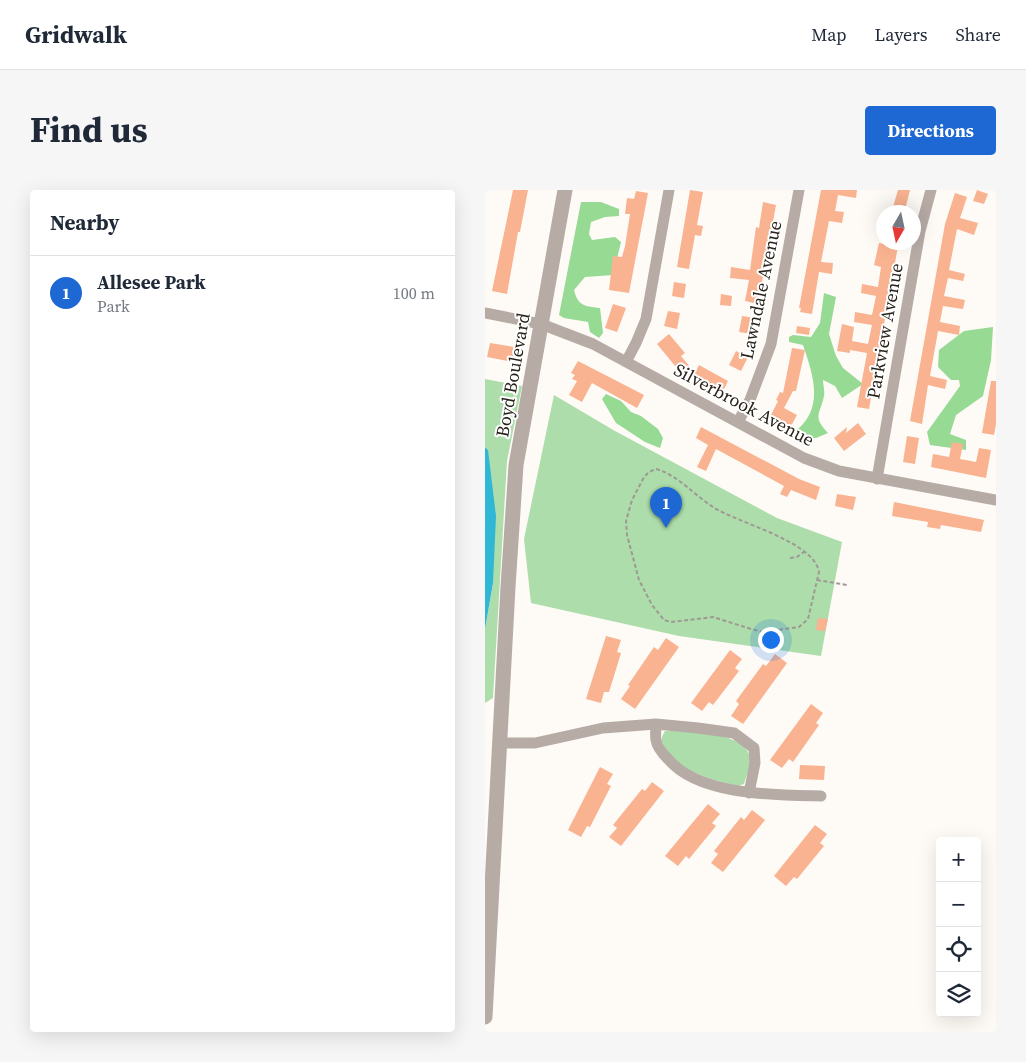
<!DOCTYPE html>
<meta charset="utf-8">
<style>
body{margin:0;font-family:"Source Serif 4",serif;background:#f6f6f7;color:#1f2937}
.controls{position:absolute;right:15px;bottom:15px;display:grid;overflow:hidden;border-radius:5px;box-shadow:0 5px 20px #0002}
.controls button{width:45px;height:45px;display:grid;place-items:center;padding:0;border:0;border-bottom:1px solid #e0e1e3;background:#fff;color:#1f2937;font:25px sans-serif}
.compass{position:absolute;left:391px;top:15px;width:45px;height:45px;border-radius:50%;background:#fff;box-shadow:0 5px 20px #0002;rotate:189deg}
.you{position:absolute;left:285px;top:449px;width:18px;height:18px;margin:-12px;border:4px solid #fff;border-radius:50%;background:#1a73e8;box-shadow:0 0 0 8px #1a73e833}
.badge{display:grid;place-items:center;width:32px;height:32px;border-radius:50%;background:#1e68d3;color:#fff;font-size:16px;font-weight:700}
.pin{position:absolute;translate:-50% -41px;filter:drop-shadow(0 1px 2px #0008)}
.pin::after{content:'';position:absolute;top:26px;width:18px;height:15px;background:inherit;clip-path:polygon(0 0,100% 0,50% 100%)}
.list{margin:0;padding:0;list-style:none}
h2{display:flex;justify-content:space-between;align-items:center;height:65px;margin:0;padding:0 20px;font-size:21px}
h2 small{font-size:16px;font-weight:400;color:#747a83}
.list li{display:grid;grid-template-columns:32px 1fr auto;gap:15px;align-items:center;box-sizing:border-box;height:75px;padding:0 20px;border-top:1px solid #e0e1e3}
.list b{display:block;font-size:19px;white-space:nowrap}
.list p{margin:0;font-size:16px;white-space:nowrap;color:#747a83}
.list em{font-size:16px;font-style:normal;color:#747a83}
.icon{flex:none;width:28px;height:28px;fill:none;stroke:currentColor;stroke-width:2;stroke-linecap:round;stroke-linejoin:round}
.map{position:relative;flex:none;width:511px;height:842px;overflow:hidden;border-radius:5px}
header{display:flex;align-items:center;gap:30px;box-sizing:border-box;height:70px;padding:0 25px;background:#fff;border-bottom:1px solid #e0e1e3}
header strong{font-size:24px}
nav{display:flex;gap:28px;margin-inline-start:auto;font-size:18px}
.intro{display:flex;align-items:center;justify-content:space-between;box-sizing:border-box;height:120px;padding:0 30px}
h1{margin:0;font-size:35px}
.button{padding:12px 22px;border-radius:5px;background:#1e68d3;color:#fff;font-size:18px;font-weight:700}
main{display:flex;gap:30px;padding:0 30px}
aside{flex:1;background:#fff;border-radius:5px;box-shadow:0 5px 20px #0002}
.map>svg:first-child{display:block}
.green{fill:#adddab}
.forest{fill:#96da94}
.water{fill:#2fb7d5}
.building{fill:#f9b391}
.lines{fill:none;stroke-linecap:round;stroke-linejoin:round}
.path{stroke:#9e9992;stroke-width:2;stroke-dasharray:4 2.5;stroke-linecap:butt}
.minor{stroke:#b7aba6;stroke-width:11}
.tertiary{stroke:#b7aba6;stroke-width:15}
.labels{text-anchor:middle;stroke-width:4;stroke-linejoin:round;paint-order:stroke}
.street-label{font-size:18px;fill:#282219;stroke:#fff}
</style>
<header>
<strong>Gridwalk</strong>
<nav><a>Map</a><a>Layers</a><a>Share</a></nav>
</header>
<div class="intro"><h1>Find us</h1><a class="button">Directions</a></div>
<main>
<aside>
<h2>Nearby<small></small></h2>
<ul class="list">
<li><span class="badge">1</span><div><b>Allesee Park</b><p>Park</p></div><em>100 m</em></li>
</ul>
</aside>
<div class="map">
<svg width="511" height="842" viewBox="0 0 511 842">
<rect width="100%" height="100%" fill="#fefaf6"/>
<path class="green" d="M0,189L37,196L22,271L8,508L0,513V439L8,393L3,260L0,257Z
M69,205L130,241L292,328L357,352L336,466L194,446L46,413L39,349Z
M180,541C200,541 260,541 265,567C267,575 261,586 259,594L253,596C226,589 198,584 181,559C176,552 175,549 180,541Z"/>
<path class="forest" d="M96,12H116L134,19V26L120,27L106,32L104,44L107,50L130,47L136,52L128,85L100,87L89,100C93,116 99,116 115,118L118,143L114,148L105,142L103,132L79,128L74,125Z
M339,103L351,107L344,144L351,166L358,178L378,194L357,208L350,196L338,190C338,195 340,201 339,206C335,225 327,226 343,243L331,248H316L313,239C339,216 328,184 318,155L304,152V147L308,145L326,147L335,133Z
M508,137L506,170L498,206L471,225L465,244L481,250V260L445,255L442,242L475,196L474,190H466L453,177L454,160L479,141Z
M121,204L136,211L146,222L156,226L173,239L178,248L175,258L160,252L131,233L117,209Z"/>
<path class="water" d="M0,257L3,260L11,326L8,393L0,439Z"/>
<path class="building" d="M28,0H43L35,42H33L22,104L7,101Z
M205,0L218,2L212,35L218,36L216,46L210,45L204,79L192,77Z
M336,0H372L371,8L353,5L350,21L359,22L357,33L344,31L336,72L348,73L347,84L334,82L327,124L315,122L316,118H314Z
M413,0H425L420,20L408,17Z
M492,0L503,4L499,14L488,11Z
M151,1L163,3L144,103L124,100L128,66L137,67L140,56L145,24H140L142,8L149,9Z
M470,3L482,7L475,28L493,33L489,45L472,39L464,80L480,84L478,91L463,88L459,106L480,110L478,119L458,116L455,132L475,136L474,145L453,141L445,186L462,190L460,199L443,195L437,234L425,231L460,34Z
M278,12L291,15L273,114L260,111L264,90L245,88L246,77L265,80L271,37L274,38Z
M394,53L413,56L384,219L372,217L382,163L365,160V163L352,161L357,134L369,137L367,151L383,154L387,135L369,132L370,122L387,125L391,106L376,103L377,94L393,97L396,77L389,75Z
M189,92L201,94L199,108L187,106Z
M236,104L247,106L246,116L235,115Z
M128,114L141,118L132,142L120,138Z
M183,121L195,123L192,139L179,136Z
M257,126L270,128L267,144L254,142Z
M312,136L325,138L324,145L311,143Z
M184,144L200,163L196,166L210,183L214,175L243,191L238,201L198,179L195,182L172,154Z
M5,153L29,157L27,172L2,167Z
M307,158L320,160L311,201H308L299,218L312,225L305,238L285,227L293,211L291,210L295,202L298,203Z
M251,161L263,167L256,181L244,175Z
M93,171L159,205L152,218L107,193L97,212L84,205L92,191L87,189L90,185L86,183Z
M506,191H511V234L509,245L497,243Z
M373,233L381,244L359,261L349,248L362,237L361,243Z
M216,237L314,289L335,297L331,310L306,300L302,307L295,304L299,296L231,259L221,281L212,277L223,255L211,248Z
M422,246L434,248L430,274L418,272Z
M467,252L478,254L475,269L491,272L494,258L506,260L501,288L446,277L448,264L464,267Z
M352,304L371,307L368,320L350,316Z
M409,312L499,330L496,342L456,335L455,339L442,337L443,332L407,326Z
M333,428L343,429L340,441L331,440Z
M121,446L136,450L132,462L136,463L124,502H119L116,513L101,509Z
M181,448L194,457L150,519L136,509L145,496L143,495L169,457L173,460Z
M245,460L257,469L250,478L254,481L228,515L224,512L217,521L206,513Z
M290,464L302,473L258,534L246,526L254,514L251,511L278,474L281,476Z
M326,514L338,523L331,533L334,535L308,572L304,569L297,578L285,570Z
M315,575L340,576L339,590L314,589Z
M115,577L128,584L122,594L126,596L105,637L102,636L96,647L83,640Z
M167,592L179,601L136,656L124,647L132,638L128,635L157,599L160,601Z
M223,614L235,624L227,633L231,636L204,669L201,666L193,676L180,666Z
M267,620L280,630L238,682L226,673L233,664L229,661L256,627L259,630Z
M330,635L342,644L335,653L339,656L312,689L309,687L301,696L289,686Z"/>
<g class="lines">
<path class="path" d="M171,279C193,285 209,305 228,317C252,333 329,351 334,382L323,429L314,437L278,442L266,439L228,427L186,432L179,430L167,415L154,390L142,345L141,331L147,310L159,287L164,282Z
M305,368L312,367L319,362
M332,390L362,395"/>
<path class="minor" d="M0,123L56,134L108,154L319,268L354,281L511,310
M141,172L151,153L161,129L184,0
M253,232L265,210L286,154L314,0
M392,289L435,41L446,0
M171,534C171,539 170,545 171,550C172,557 178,564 183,569C214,606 291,605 336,606
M15,553H50L118,538L171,534L213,538L249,543L269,558L270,573L264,603"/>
<path class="tertiary" d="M0,827L23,397L31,275L80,0"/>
</g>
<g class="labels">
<g class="street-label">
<text transform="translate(276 100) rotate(-78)" y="6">Lawndale Avenue</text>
<text transform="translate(400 141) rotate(-80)" y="6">Parkview Avenue</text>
<text transform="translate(28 185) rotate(-80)" y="6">Boyd Boulevard</text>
<text transform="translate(259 215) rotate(28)" y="6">Silverbrook Avenue</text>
</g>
</g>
</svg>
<div class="controls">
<button>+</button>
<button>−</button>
<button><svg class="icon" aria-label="locate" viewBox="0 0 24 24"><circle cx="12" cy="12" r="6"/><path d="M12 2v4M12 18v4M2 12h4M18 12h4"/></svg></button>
<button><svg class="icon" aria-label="layers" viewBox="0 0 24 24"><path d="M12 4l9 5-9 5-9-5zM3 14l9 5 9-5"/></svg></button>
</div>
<svg class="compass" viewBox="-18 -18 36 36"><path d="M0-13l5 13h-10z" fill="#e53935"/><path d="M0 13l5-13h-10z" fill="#747a83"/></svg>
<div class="you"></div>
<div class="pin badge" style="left:181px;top:338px">1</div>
</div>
</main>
